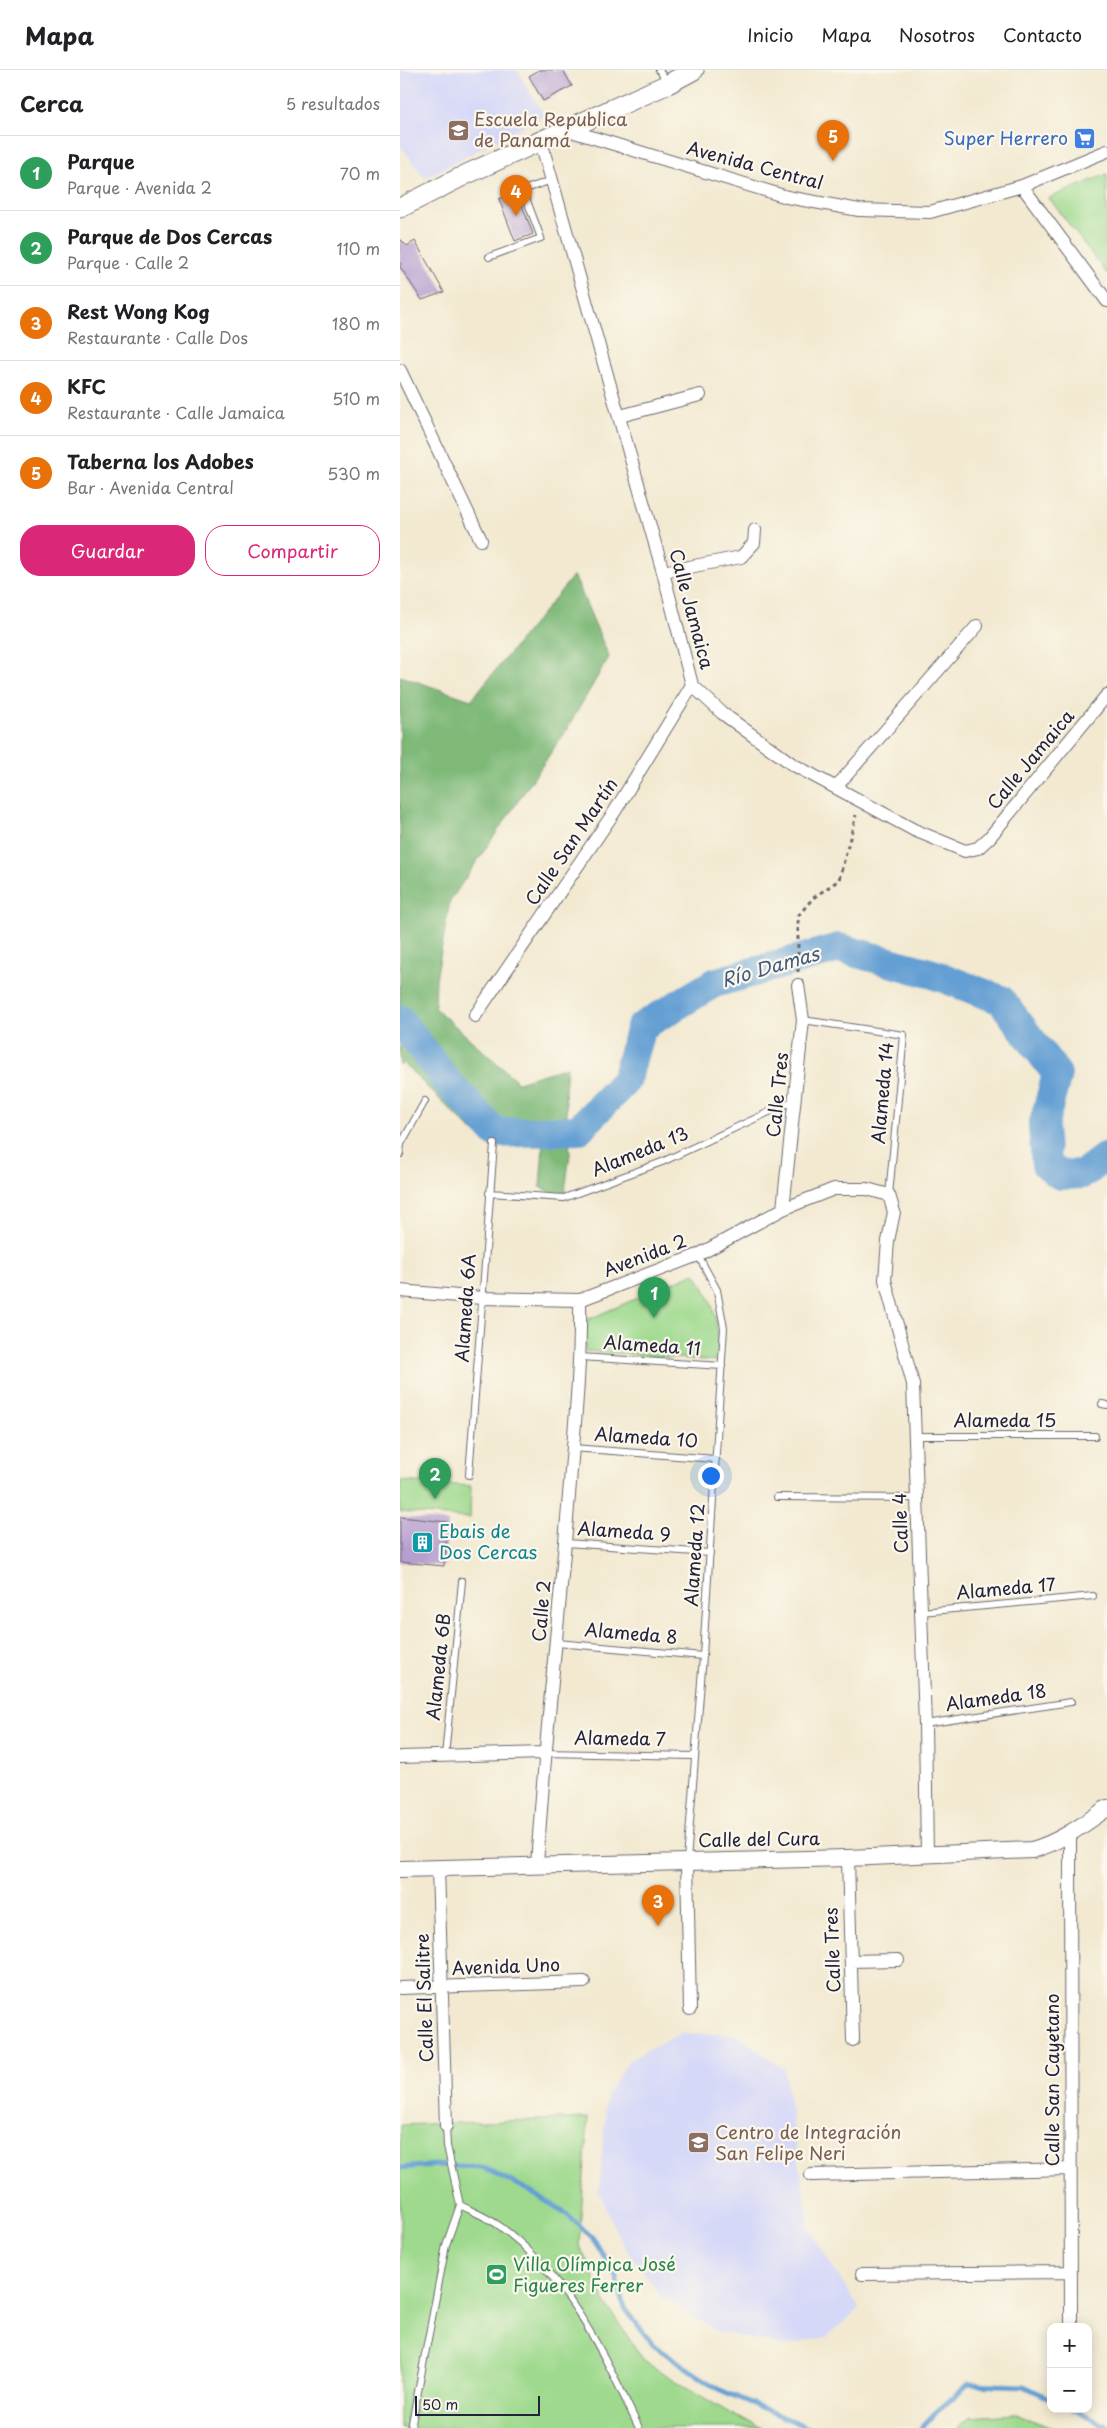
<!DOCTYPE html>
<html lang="es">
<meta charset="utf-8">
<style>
body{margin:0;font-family:"Playpen Sans",sans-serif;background:#f6f6f6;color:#202124}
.controls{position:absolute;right:15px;bottom:15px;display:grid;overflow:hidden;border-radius:10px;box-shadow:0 2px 12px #0003}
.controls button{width:45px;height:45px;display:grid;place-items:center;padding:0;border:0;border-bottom:1px solid #e0e0e0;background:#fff;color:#202124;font:25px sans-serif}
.scale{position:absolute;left:15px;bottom:12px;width:125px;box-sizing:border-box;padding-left:5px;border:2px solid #22223b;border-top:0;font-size:14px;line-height:18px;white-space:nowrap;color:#22223b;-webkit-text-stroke:4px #fbf7ec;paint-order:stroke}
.you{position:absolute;left:310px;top:1405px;width:18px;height:18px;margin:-12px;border:4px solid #fff;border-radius:50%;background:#1a73e8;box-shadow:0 0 0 8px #1a73e833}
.badge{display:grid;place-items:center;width:32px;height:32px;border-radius:50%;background:#db2777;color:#fff;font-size:16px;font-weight:700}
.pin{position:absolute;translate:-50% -41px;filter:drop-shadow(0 1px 2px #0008)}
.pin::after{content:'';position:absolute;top:26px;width:18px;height:15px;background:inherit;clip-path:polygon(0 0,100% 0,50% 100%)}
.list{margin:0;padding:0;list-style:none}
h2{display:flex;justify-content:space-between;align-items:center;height:65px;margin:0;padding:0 20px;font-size:21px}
h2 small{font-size:16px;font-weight:400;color:#757577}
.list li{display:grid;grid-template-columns:32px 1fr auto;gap:15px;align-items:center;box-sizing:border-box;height:75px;padding:0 20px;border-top:1px solid #e0e0e0}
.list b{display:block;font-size:19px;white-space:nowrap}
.list p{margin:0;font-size:16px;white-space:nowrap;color:#757577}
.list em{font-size:16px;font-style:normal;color:#757577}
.actions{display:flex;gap:10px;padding:15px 20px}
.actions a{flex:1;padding:11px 0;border:1px solid #db2777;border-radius:20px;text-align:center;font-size:18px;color:#db2777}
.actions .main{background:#db2777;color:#fff}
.map{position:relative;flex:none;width:707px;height:2358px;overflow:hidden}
header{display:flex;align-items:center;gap:30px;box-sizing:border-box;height:70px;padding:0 25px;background:#fff;border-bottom:1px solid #e0e0e0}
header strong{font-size:24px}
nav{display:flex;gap:28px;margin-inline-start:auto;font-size:18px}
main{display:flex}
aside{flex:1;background:#fff}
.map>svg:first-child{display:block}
.built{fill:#d6d8f8}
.green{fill:#9ed98d;stroke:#607e64}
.forest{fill:#7eb978;stroke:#506e5a}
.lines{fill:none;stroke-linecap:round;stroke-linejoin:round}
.stream{stroke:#639fd3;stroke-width:5}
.river{stroke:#639fd3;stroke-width:30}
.building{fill:#b69fcf}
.service-casing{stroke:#6b686f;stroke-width:8}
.minor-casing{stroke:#6b686f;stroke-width:14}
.tertiary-casing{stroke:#6b686f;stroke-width:18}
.secondary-casing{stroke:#6b686f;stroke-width:21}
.path{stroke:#6b686f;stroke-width:3;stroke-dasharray:4 4;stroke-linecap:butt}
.service{stroke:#fff;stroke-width:6}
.minor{stroke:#fff;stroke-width:12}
.tertiary{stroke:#fff;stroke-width:16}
.secondary{stroke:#fff;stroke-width:19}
.labels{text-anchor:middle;stroke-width:4.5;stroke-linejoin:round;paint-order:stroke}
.education-label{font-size:18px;fill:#785e54;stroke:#fbf7ec;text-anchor:start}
.shop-label{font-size:18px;fill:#366cbe;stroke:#fbf7ec;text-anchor:end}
.street-label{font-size:18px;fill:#22223b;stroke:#fbf7ec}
.culture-label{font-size:18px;fill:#0d838f;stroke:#fbf7ec;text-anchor:start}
.leisure-label{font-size:18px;fill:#27864d;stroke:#fbf7ec;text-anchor:start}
.water-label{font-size:19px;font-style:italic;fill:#3f5a7f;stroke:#fbf7ec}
</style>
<header>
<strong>Mapa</strong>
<nav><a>Inicio</a><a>Mapa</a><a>Nosotros</a><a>Contacto</a></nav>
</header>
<main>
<aside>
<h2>Cerca<small>5 resultados</small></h2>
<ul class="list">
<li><span class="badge" style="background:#2e9e5b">1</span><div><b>Parque</b><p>Parque · Avenida 2</p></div><em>70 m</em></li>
<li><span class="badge" style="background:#2e9e5b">2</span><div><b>Parque de Dos Cercas</b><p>Parque · Calle 2</p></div><em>110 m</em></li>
<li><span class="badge" style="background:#e8710a">3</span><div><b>Rest Wong Kog</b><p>Restaurante · Calle Dos</p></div><em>180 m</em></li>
<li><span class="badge" style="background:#e8710a">4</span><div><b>KFC</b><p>Restaurante · Calle Jamaica</p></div><em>510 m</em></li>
<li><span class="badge" style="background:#e8710a">5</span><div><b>Taberna los Adobes</b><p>Bar · Avenida Central</p></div><em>530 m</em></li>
</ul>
<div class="actions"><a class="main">Guardar</a><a>Compartir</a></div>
</aside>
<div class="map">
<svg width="707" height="2358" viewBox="0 0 707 2358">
<rect width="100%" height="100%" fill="#fbf7ec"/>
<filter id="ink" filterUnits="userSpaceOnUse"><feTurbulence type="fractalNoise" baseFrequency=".02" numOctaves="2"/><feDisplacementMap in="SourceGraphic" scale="10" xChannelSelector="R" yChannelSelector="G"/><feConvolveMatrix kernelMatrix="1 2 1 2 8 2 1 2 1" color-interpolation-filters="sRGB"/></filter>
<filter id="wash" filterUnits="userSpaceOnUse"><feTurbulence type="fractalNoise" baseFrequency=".0096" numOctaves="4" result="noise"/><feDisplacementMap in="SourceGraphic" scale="20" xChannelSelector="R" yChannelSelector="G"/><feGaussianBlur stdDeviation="1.12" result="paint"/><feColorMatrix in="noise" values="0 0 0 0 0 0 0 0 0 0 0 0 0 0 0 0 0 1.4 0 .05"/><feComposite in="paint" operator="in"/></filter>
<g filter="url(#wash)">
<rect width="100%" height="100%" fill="#f2e9d0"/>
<path class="built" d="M0,0H117L144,45L25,108L0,75Z
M281,1963L337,1965L384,1999L410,2160L459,2238L427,2267L384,2276L316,2261L262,2227L222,2173L199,2122L207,2024L229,1990Z"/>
<path class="green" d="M707,104V204L649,128Z
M295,1203C316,1235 319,1252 317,1291L185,1281L187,1250Z
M0,1411L71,1416L70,1448L0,1442Z
M188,2048L179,2174L207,2236L245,2292L331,2344L362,2358H0V2055Z
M615,2344L653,2358H557L569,2347Z"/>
<path class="forest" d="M174,505L209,587L165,662L50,831L36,909L35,938L118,1012L167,997L165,1022L170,1084L164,1128L140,1117L143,1076L94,1074L69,1058L3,993L0,996V606L71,630Z"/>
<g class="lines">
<path class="stream" d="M0,2098L34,2095L82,2097L126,2119L163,2141L192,2167L215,2204L225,2238L253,2275L318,2319L409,2358
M672,2339L707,2356
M521,2358L534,2344L569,2314L624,2316L651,2329"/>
<path class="river" d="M0,950L48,1013L96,1063L178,1060L226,1010L241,957L314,913L439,878L533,904L601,930L657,1004L643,1057L646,1094L660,1105L683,1104L707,1086"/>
</g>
<g id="blocks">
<path class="building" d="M139,0H163L172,16L143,31L129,6Z
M117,122L133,164L115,171L99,129Z
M0,169L7,176L15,171L44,222L22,230L0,197Z
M0,1447L48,1452L44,1496L0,1492Z"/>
</g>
</g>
<g filter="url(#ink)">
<use href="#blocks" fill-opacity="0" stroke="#6b686f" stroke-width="1"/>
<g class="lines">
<defs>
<path id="service" d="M259,0L267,11
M89,187L141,168L123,120L152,110
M403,950L504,965L489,1125
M0,1084L1,1074L25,1031
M89,1123L164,1128L262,1092L395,1030
M180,1287L322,1296
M702,1334L707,1335
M515,1366H695
M173,1378L316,1389
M69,1405L94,1074
M377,1427L517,1428
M166,1473L310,1483
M521,1542L693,1526
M157,1573L303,1586
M525,1654L671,1632
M145,1683L295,1686
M45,1686L62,1511
M287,1791L303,1586L324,1258L317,1220L298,1185
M60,2135C74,2142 89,2148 101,2157C168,2207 204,2284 239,2358
M11,2358L46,2175L60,2135L47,2076L46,2056"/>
<path id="minor" d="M168,60L387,127L459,140L530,142L622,116L707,81
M141,72L263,502L292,615L322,643L392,694L514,760L565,781L578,778L589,768L707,625
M622,116L707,231
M0,300L81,470
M220,346L300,325
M263,502L341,487L354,473L355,460
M436,717L577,556
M75,946L215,741L292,615
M383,1139L403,950L398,915
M0,1221L82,1228L180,1230L298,1185L383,1139L434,1119H467L489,1125L494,1142L488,1171L485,1210L513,1314L525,1654L527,1784
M0,1687L144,1683
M670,1764L671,2257
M448,1788L453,1970
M287,1792L290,1939
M137,1796C145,1664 161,1532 171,1400C176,1343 181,1287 180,1230
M38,1798L46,2056
M451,1891L498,1890
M0,1918L184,1912
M411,2105L671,2099
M462,2204L671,2202"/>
<path id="tertiary" d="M0,1799L448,1788L632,1780C660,1772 683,1755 707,1738"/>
<path id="secondary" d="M0,138L67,104L268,14L294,0"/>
</defs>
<use href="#service" class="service-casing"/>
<use href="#minor" class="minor-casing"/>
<use href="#tertiary" class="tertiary-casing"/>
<use href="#secondary" class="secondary-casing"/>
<path class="path" d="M398,902V846L413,828L439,810L456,745"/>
<use href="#service" class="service"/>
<use href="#minor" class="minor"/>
<use href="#tertiary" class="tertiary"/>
<use href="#secondary" class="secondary"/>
</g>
</g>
<defs>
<symbol id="school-square" viewBox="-11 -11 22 22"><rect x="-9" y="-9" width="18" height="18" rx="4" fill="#8d6e63" stroke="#fbf7ec"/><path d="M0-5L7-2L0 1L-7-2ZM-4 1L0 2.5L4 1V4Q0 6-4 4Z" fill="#fff"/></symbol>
<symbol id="supermarket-square" viewBox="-11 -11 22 22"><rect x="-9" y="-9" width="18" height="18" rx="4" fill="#3f7fe0" stroke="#fbf7ec"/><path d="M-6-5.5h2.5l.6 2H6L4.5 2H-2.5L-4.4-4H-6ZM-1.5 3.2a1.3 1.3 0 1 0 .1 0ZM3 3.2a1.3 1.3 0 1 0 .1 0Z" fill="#fff"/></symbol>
<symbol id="building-square" viewBox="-11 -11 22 22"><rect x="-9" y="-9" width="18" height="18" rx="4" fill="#0f9aa8" stroke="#fbf7ec"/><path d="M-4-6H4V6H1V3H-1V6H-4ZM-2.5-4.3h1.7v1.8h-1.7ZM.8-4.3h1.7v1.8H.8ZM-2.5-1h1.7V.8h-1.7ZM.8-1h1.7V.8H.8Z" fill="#fff"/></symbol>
<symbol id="stadium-square" viewBox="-11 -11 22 22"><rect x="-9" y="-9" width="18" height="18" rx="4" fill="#2e9e5b" stroke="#fbf7ec"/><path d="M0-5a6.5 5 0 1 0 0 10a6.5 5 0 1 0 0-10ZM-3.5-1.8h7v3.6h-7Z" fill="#fff"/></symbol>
</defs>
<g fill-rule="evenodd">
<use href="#school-square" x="46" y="48" width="25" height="25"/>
<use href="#supermarket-square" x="672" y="56" width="25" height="25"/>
<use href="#building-square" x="10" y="1460" width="25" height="25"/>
<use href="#school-square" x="286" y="2060" width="25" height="25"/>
<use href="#stadium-square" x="84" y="2192" width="25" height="25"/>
</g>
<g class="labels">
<g class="education-label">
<text x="74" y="56">Escuela Republica<tspan x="74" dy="21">de Panamá</tspan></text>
<text x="315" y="2069">Centro de Integración<tspan x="315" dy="21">San Felipe Neri</tspan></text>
</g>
<g class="shop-label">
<text x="668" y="75">Super Herrero</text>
</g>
<g class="street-label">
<text transform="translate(355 96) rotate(15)" y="6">Avenida Central</text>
<text transform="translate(291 539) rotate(75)" y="6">Calle Jamaica</text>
<text transform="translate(631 690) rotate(-50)" y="6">Calle Jamaica</text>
<text transform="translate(172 772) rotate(-56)" y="6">Calle San Martín</text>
<text transform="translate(483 1023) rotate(-85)" y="6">Alameda 14</text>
<text transform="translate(378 1025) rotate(-84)" y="6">Calle Tres</text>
<text transform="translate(240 1082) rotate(-22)" y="6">Alameda 13</text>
<text transform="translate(245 1186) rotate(-21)" y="6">Avenida 2</text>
<text transform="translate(66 1238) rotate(-86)" y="6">Alameda 6A</text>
<text transform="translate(252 1276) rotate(4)" y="6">Alameda 11</text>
<text x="605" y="1357">Alameda 15</text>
<text transform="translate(246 1368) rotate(4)" y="6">Alameda 10</text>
<text transform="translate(501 1453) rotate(-92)" y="6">Calle 4</text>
<text transform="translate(224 1462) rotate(4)" y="6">Alameda 9</text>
<text transform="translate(295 1485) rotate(-86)" y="6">Alameda 12</text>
<text transform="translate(606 1519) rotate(-5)" y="6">Alameda 17</text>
<text transform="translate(142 1541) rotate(-85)" y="6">Calle 2</text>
<text transform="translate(231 1564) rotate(5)" y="6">Alameda 8</text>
<text transform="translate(39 1597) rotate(-84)" y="6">Alameda 6B</text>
<text transform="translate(596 1628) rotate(-8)" y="6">Alameda 18</text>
<text transform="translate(220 1669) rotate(1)" y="6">Alameda 7</text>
<text transform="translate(359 1770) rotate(-1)" y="6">Calle del Cura</text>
<text transform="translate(433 1880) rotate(-92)" y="6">Calle Tres</text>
<text transform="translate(106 1897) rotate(-2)" y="6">Avenida Uno</text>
<text transform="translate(25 1928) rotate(-92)" y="6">Calle El Salitre</text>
<text transform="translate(653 2010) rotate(-90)" y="6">Calle San Cayetano</text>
</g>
<g class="culture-label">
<text x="39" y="1468">Ebais de<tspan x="39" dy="21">Dos Cercas</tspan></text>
</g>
<g class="leisure-label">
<text x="113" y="2201">Villa Olímpica José<tspan x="113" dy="21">Figueres Ferrer</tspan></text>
</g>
<g class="water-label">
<text transform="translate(370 897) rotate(-16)" y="7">Río Damas</text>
</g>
</g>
</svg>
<div class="controls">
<button>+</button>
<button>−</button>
</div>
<div class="scale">50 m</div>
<div class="you"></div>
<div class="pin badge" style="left:254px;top:1248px;background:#2e9e5b">1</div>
<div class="pin badge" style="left:35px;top:1429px;background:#2e9e5b">2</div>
<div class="pin badge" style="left:258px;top:1856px;background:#e8710a">3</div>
<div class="pin badge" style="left:116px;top:146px;background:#e8710a">4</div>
<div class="pin badge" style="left:433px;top:91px;background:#e8710a">5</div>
</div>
</main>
